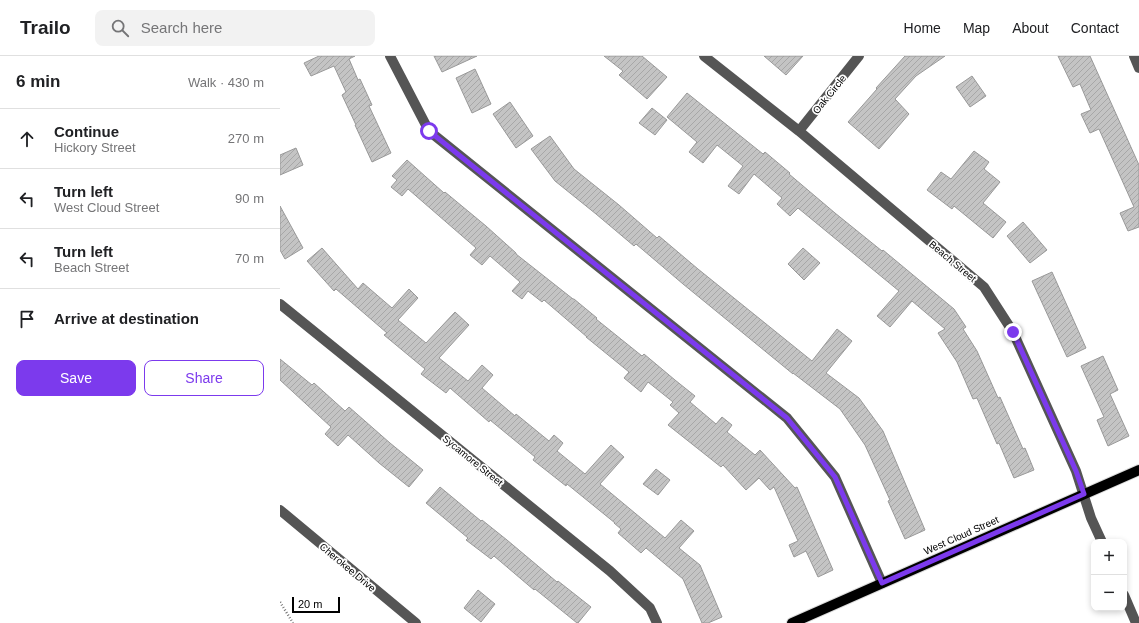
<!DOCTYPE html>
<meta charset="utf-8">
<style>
body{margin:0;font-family:Arial,sans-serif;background:#f2f2f2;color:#202124}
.controls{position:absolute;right:12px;bottom:12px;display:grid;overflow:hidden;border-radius:8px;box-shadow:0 2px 6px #0003}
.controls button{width:36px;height:36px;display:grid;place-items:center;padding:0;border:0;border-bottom:1px solid #e0e0e0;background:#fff;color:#202124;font:20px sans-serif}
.scale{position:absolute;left:12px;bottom:10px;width:48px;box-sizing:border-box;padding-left:4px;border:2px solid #000;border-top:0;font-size:11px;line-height:14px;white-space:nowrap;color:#000;-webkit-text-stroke:3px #fff;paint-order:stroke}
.stop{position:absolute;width:12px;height:12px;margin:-9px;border:3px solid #7c3aed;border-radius:50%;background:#fff}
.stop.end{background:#7c3aed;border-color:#fff;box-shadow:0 1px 4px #0008}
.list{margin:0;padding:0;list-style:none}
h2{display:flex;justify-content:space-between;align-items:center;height:52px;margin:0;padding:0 16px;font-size:17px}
h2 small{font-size:13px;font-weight:400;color:#757577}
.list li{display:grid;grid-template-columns:26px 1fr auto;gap:12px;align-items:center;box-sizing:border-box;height:60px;padding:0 16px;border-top:1px solid #e0e0e0}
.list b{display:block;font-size:15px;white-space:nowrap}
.list p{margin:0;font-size:13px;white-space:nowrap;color:#757577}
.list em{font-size:13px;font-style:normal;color:#757577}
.actions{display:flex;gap:8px;padding:12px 16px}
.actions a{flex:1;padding:9px 0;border:1px solid #7c3aed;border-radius:8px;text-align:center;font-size:14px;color:#7c3aed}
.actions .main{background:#7c3aed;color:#fff}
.icon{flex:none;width:22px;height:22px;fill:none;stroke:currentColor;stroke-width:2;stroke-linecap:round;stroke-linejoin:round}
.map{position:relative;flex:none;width:859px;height:567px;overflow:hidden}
header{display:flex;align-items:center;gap:24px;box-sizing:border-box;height:56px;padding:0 20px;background:#fff;border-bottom:1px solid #e0e0e0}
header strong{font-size:19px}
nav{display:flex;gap:22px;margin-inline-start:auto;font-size:14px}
.search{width:280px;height:36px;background:#f2f2f2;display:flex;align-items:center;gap:10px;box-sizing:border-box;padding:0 14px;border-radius:8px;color:#757577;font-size:15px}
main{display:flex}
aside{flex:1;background:#fff}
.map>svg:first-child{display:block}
.building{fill:url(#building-hatch);stroke:#999}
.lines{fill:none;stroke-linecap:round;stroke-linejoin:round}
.major-casing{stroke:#dbdbdb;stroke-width:12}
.path{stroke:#777;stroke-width:2.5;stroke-dasharray:1 2;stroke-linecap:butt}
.minor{stroke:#555;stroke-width:10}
.major{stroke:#000;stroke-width:10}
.route{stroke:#7c3aed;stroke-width:5}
.labels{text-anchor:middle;stroke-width:3.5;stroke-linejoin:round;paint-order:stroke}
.street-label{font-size:10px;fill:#000;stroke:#fff}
</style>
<header>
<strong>Trailo</strong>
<div class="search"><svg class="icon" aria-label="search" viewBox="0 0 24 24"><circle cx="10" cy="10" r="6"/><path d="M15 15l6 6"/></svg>Search here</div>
<nav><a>Home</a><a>Map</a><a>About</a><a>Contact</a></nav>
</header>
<main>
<aside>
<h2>6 min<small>Walk · 430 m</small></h2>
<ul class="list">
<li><svg class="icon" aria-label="ahead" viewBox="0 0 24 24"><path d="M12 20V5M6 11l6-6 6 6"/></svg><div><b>Continue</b><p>Hickory Street</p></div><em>270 m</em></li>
<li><svg class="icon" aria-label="left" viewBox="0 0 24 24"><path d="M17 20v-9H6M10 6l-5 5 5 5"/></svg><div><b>Turn left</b><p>West Cloud Street</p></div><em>90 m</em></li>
<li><svg class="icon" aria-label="left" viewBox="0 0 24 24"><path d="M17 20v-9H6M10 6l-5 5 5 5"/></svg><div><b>Turn left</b><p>Beach Street</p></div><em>70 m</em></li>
<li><svg class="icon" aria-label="arrive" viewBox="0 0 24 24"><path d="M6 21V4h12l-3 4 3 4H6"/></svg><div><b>Arrive at destination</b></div></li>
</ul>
<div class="actions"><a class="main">Save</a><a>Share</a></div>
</aside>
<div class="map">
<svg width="859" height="567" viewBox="0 0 859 567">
<defs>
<pattern id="building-hatch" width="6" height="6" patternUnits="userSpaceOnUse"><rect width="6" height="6" fill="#c4c4c4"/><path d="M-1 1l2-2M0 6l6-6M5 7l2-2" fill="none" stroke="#a7a7a7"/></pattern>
</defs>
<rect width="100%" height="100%" fill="#fff"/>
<path class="building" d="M39,0H75L69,3L78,24L80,23L92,49L89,50L111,97L92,106L75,69H76L62,39L66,36L54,10L31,20L24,7Z
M154,0H197L162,16Z
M324,0H362L387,21L367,43L339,19L343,15Z
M484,0H523L506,19Z
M625,0H665L636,20L615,43L629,58L599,93L568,66L597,33L596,32Z
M778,0H810L859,109V171L848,175L840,157L854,151L819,73L810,77L801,58L811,54L800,28L793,31Z
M195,13L211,48L192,57L176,22Z
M692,20L706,40L690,51L676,31Z
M407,37L483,98L485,96L510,117L509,118L555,157L602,195L603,194L674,253L686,271L683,273L697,295L718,342L720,341L743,393L745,392L754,414L734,422L719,387L717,388L697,342L693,343L677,306L658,277L665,273L632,245L610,271L597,260L619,235L518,152L510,160L497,148L502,142L474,118L459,138L448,130L463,110L437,89L423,107L409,96L417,86L387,61Z
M230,46L253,80L236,92L213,58Z
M372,52L387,64L375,79L359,67Z
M270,80L294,113L339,149L377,182L379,180L418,213L532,305L557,273L572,285L546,317L579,342L603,375L645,474L625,483L608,445L610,444L585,389L560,353L513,317V318L403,228L356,188L354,190L316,158L275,125L251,93Z
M16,92L23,109L0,119V99Z
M694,95L709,106L704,113L720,126L703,147L726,166L713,182L674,150L672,153L647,134L661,116L671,123Z
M127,104L164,137L165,136L206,170L236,197V198L293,243H294L317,262L316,263L362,300L364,298L395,324L415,340L410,346L436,368L442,361L452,369L447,376L475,399L480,394L515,432L517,431L553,514L538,521L526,495L514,501L509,489L518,485L494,431L490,434L479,422L466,434L443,409L441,411L388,369L399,357L390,349L393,346L368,326L361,336L344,322L349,316L306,281H307L264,244L262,246L248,235L242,243L232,235L240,226L210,200L202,209L190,199L196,192L128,133L122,140L111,131L117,124L112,120Z
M0,150L23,192L5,203L0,194Z
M743,166L767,194L750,207L727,180Z
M42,192L78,233L83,227L112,252L129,233L138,242L118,264L146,287L175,256L189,269L159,302L188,325L202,309L213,319L202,332L235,360L236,358L269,385L274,379L283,387L277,395L305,418L331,389L344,401L320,428L385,482L401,464L414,475L399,492L420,509L442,561L428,567H422L403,523L366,492L361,497L338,477L341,473L334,467H335L287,428L286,430L253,404L255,401L210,364L209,366L170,332L166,337L141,318L145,313L104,279L107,277L56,233L54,235L27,205Z
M523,192L540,207L524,224L508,208Z
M772,216L806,292L787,301L752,225Z
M823,300L838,334L830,338L849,380L828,390L817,364L824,361L801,310Z
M0,303L32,329L34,327L65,355L69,351L110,387L143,414L129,431L99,407L68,379L58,390L45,378L51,371L0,324Z
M376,413L390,424L378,439L363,428Z
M160,431L201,465L202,464L227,484L277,526L278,525L311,551L298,567H297L255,533L254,534L214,500L211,503L186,484L188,482L146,447Z
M198,534L215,548L201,566L184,552Z"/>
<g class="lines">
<defs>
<path id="major" d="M512,567L859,414"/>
</defs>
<use href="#major" class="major-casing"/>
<path class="path" d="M0,546L13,567"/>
<path class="minor" d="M110,0L149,75L507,362L555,421L602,527
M424,0L519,75L704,231L733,276L796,415L811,462L822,486
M854,0L859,12
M519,75L579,0
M0,248L330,515L370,552L377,567
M0,454L136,567
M844,539L856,567"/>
<use href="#major" class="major"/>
</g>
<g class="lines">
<path class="route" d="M149,75L507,362L555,421L602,527L804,438L796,415L733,276"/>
</g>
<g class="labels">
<g class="street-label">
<text transform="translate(549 38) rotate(-51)" y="4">Oak Circle</text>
<text transform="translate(673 205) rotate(40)" y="4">Beach Street</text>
<text transform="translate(193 404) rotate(39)" y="4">Sycamore Street</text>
<text transform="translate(681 479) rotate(-24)" y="4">West Cloud Street</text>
<text transform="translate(68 511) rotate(40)" y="4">Cherokee Drive</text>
</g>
</g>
</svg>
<div class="controls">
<button>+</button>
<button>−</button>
</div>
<div class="scale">20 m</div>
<div class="stop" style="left:149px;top:75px"></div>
<div class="stop end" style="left:733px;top:276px"></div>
</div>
</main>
